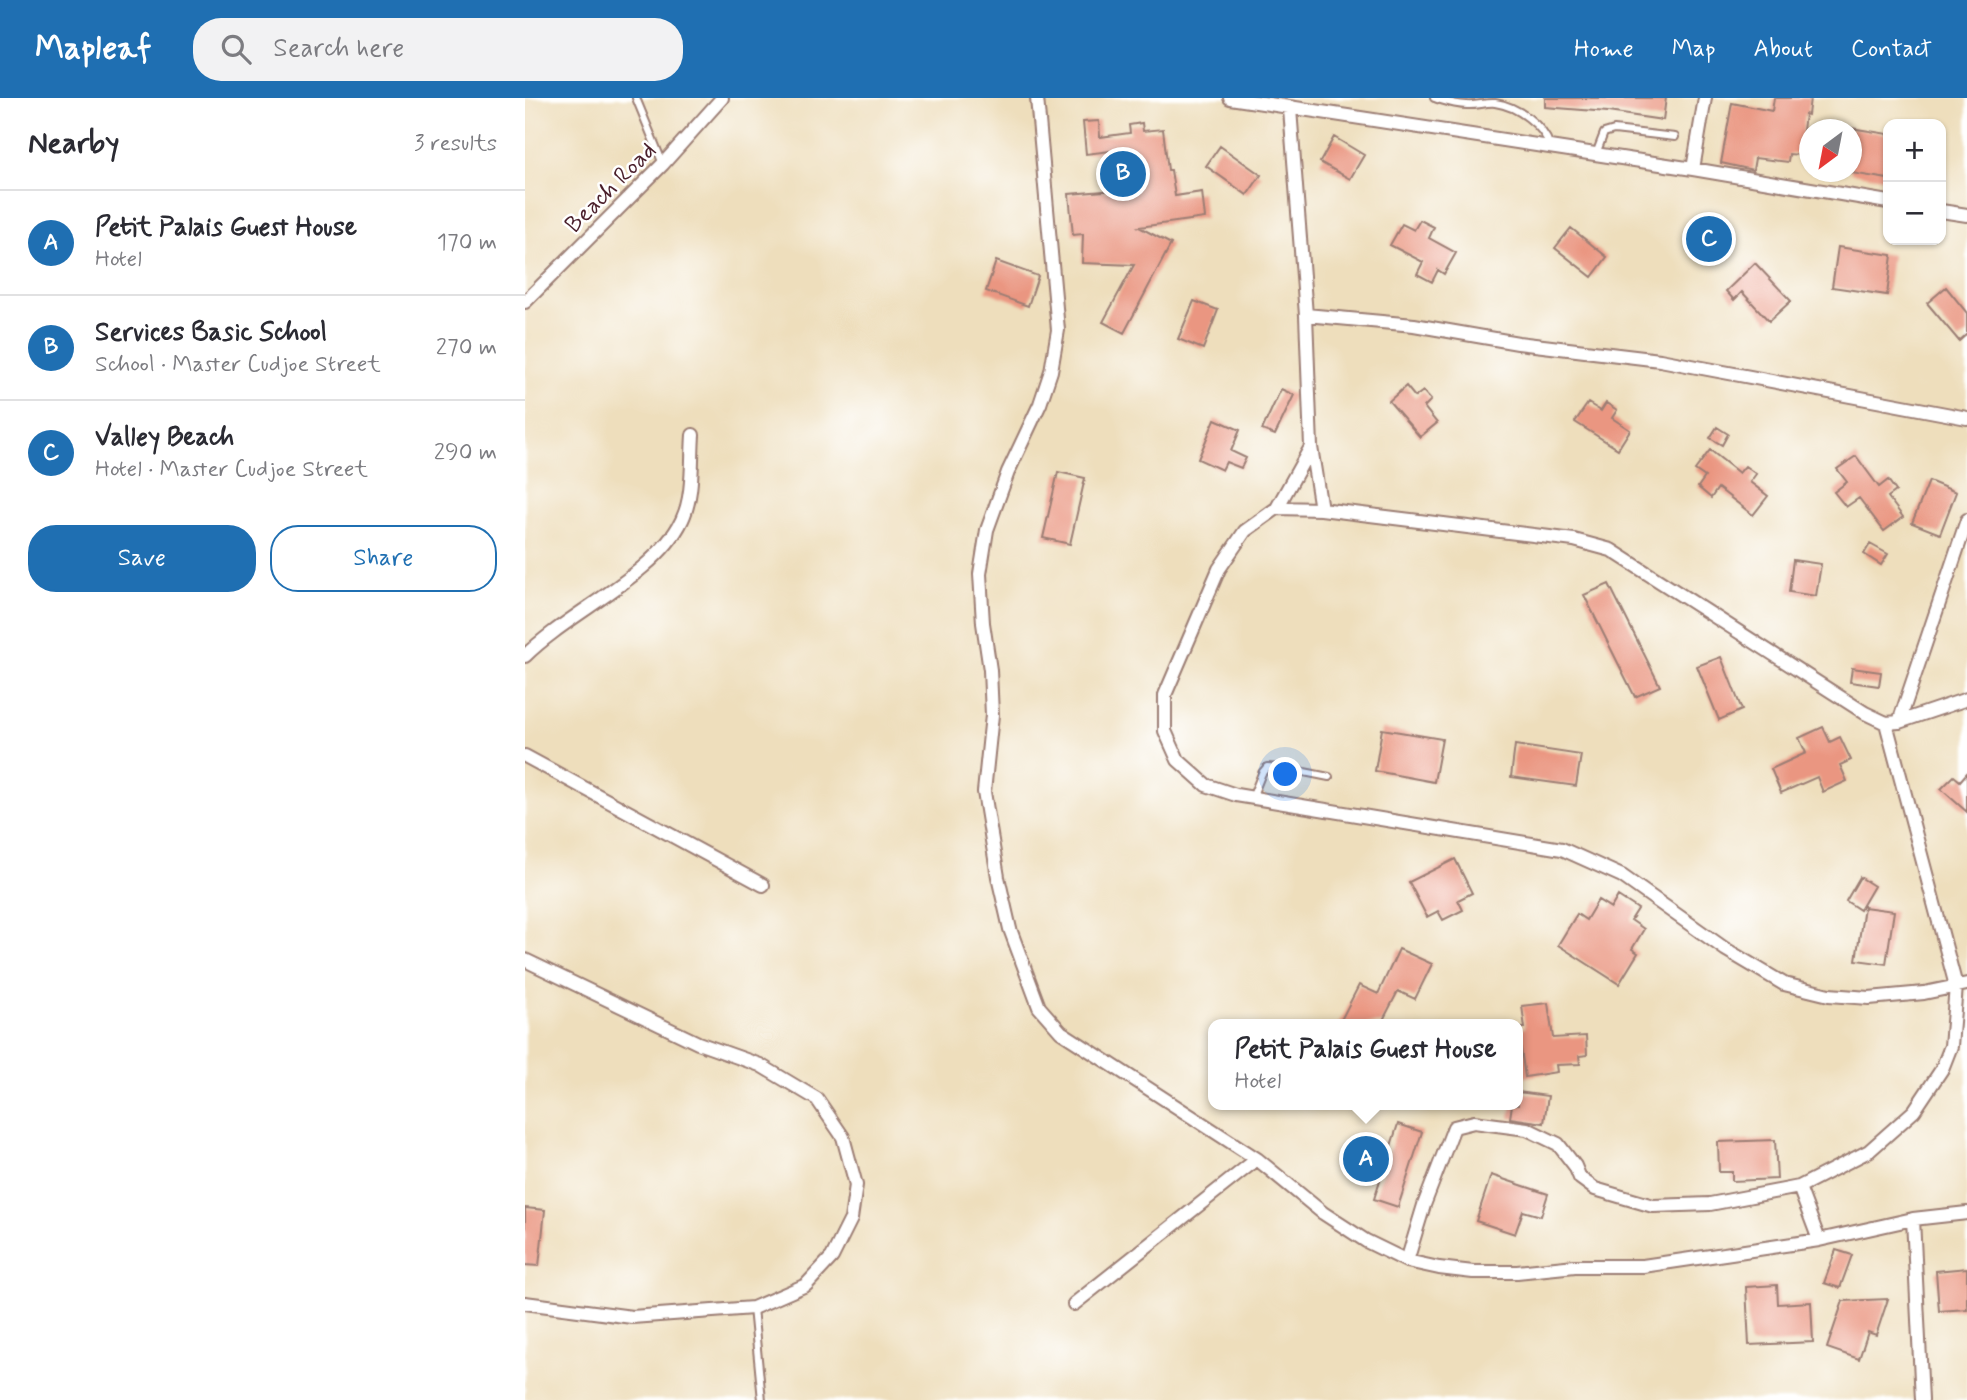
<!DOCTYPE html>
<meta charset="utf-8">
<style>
body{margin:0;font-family:Mynerve,sans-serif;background:#f2f2f3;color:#2b2b33}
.controls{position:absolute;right:21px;top:21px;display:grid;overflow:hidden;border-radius:14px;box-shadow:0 2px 5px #0004}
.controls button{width:63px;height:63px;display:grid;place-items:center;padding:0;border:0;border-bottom:2px solid #e1e1e2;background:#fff;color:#2b2b33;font:35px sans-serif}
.compass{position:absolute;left:1274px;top:21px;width:63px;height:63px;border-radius:50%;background:#fff;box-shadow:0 2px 5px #0004;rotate:212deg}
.you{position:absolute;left:761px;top:677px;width:24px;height:24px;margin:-18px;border:5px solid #fff;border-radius:50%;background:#1a73e8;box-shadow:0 0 0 10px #1a73e833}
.badge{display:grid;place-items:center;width:46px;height:46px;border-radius:50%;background:#1f6fb2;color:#fff;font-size:23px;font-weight:700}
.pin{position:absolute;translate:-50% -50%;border:4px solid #fff;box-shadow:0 2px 7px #0006}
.popup{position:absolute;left:683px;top:921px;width:315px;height:91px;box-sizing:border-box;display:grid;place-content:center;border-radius:14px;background:#fff;filter:drop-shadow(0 2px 5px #0005);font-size:23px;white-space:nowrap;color:#7c7c81}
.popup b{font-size:26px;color:#2b2b33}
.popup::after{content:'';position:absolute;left:50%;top:100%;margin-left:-14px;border:14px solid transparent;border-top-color:#fff}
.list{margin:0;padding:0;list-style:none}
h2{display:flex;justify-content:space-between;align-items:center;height:91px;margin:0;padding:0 28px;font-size:30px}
h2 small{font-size:23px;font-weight:400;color:#7c7c81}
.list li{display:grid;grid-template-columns:46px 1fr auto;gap:21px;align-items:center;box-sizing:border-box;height:105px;padding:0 28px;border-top:2px solid #e1e1e2}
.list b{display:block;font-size:26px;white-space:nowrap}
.list p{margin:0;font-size:23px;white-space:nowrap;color:#7c7c81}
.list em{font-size:23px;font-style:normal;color:#7c7c81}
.actions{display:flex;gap:14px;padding:21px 28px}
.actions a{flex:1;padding:16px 0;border:2px solid #1f6fb2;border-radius:28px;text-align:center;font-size:24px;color:#1f6fb2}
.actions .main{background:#1f6fb2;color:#fff}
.icon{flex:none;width:38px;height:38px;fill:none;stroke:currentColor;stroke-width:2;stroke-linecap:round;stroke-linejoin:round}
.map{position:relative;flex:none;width:1442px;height:1302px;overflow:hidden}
header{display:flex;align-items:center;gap:42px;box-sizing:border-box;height:98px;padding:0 35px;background:#1f6fb2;color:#fff}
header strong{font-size:33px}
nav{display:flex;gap:38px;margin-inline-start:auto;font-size:24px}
.search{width:490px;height:63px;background:#f2f2f3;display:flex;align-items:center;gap:18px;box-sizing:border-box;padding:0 24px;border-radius:28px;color:#7c7c81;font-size:26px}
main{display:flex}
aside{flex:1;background:#fff}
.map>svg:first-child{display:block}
.building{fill:#ea9681}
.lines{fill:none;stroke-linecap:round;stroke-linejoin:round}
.service-casing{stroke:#9c7e74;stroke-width:10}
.minor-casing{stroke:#9c7e74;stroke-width:16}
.service{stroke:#fff;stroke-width:6}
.minor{stroke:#fff;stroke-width:12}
.labels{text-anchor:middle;stroke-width:5;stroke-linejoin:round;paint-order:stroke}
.street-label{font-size:24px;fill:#4a1f2b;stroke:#fff}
</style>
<header>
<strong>Mapleaf</strong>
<div class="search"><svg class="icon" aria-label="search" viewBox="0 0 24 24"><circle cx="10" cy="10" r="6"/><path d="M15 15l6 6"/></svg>Search here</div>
<nav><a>Home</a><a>Map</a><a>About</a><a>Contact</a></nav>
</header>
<main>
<aside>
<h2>Nearby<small>3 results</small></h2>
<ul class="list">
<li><span class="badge">A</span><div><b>Petit Palais Guest House</b><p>Hotel</p></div><em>170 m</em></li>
<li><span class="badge">B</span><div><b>Services Basic School</b><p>School · Master Cudjoe Street</p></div><em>270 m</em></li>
<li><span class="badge">C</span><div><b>Valley Beach</b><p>Hotel · Master Cudjoe Street</p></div><em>290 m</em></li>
</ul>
<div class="actions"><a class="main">Save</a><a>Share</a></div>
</aside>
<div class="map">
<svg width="1442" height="1302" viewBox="0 0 1442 1302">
<rect width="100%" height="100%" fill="#fff"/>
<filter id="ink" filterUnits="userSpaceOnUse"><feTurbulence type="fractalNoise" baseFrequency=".0143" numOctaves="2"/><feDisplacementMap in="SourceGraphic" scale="14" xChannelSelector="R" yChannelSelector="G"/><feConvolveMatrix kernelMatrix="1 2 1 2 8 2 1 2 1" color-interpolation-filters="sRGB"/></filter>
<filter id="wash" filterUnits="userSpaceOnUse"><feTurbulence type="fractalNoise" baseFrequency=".00686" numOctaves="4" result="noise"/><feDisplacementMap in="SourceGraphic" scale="28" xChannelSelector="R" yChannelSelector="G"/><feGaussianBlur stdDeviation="1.57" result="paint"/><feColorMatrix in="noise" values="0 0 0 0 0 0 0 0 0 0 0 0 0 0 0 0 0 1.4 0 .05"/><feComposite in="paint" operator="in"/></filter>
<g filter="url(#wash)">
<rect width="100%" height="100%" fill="#eedebc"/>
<g id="blocks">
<path class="building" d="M1020,0H1141L1138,22L1083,14L1020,9Z
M1249,0H1285L1283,17L1280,16L1275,57L1264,56L1263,64L1230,60L1228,72L1196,65L1207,5L1247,13Z
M574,23L575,39L605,35L604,27L617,25L618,33L638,31L643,72H646L650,98L677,94L680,120L614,129L646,146L599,235L578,224L609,167L557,165L558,136L548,137L544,96L591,92L585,53L561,56L558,24Z
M1326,30L1363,36V81L1326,75Z
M809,39L839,57L825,81L795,64Z
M695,48L736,77L722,97L681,68Z
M895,122L909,129L904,140L931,155L919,176L913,172L907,184L892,176L898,164L865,147L877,126L889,132Z
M1046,130L1082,159L1067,179L1030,150Z
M1313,149L1367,157L1362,197L1307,189Z
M471,163L513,178L503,208L461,193Z
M1230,165L1266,203L1244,223L1217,194L1209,202L1201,193Z
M1421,189L1442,215V236L1434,243L1402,205Z
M669,203L693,212L678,251L653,241Z
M881,288L890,299L898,293L906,302L899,309L912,325L895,339L864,303Z
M756,291L769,297L750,337L737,332Z
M1063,305L1076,313L1081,305L1092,312L1087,320L1105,332L1093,351L1050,324Z
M690,321L715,332L706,353L721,360L716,370L701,364L697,372L673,361Z
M1192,329L1203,336L1197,347L1185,340Z
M1185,352L1214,375L1220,368L1231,376L1225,384L1243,398L1228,417L1193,390L1186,400L1173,389L1180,379L1170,372Z
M1331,358L1354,389L1363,382L1371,393L1363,399L1378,419L1359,433L1334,400L1321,409L1309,394L1322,384L1312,371Z
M533,374L560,380L545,446L518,440Z
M1404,383L1431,394L1415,436L1387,425Z
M1345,446L1363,456L1356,467L1339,456Z
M1268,462L1296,466L1291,498L1264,494Z
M1084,486L1135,588L1110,599L1059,497Z
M1196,559L1217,612L1194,622L1172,568Z
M1327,570L1356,574L1354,588L1325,584Z
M1298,629L1305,644L1315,639L1326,662L1315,667L1322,683L1298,694L1292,679L1256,695L1246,671L1281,655L1274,640Z
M857,631L917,641L909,684L850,673Z
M990,647L1056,657L1051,688L986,679Z
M1442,675V714L1416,691L1429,678L1435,683Z
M930,761L947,795L933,802L938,812L918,822L913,813L902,819L884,784Z
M1335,779L1349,788L1335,812L1321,803Z
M1093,798L1113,811L1106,822L1119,831L1107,851L1113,855L1094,886L1033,847L1052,816L1061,822L1073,802L1086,810Z
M1339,809L1369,813L1361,866L1331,862Z
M874,851L907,866L890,901L873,893L856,926H814L834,887L853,896Z
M1023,905L1028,940L1061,938L1062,957L1054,958L1055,966L1031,967L1032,974L1000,979L993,930H1000L997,908Z
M993,994L1023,998L1019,1025L985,1020L987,1007H993Z
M873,1026L897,1034L873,1109L849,1101Z
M1250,1042L1252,1081L1207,1083V1074H1194L1193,1044Z
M966,1077L1023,1096L1016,1118L998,1113L990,1136L951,1123Z
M0,1110L20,1112L14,1168L0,1167Z
M1311,1152L1327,1157L1315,1190L1299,1185Z
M1442,1170V1211L1414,1213L1411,1173Z
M1252,1187L1253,1206L1286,1204L1288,1244L1224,1247L1221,1189Z
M1363,1201L1351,1237L1343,1234L1334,1261L1302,1250L1318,1203Z"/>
</g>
</g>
<g filter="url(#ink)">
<use href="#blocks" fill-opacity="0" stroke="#9c7e74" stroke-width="2"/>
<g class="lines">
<defs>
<path id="service" d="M111,0L138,66
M909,0C919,3 931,7 942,7C951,8 961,4 970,5C992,8 1018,27 1025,48
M1071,56L1079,35L1089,32L1150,39
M727,700L737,675L742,669L759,670L804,679
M228,1210L237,1302"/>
<path id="minor" d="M512,0L533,232L526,273L515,306L483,374L462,432L455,476L458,525L465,572L467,617L459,694L473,779L485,831L514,909L536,934L732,1061L798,1115L841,1143L882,1163L914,1170L948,1174H992L1050,1168H1118L1294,1142L1388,1121L1442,1115
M705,0L1168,71L1363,104
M765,11L781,217L786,349L796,411
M1168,71L1180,0
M1416,113L1442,117
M0,204L138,66L197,0
M781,217L889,227L993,245L1135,262L1442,320
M786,349L752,410L720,433L694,471L640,597V633L653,662L681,687L711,697L1037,751L1097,778L1200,851L1259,886L1304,897L1344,900L1399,895L1442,886
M752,410L796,411L1049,442L1086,452L1340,615L1361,625L1374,624L1442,601
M0,558C44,514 131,477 157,422C169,397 166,364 168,337
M1374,624L1442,422
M0,658L238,787
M0,862L173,945L235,967L292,1001L318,1039L331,1087L326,1121L307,1159L281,1187L228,1210L107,1219L0,1205
M1274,1089L1294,1142
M1388,1121L1397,1302
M882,1163L899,1107L929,1029L949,1024L1002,1031L1033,1046L1050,1068L1055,1080L1070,1091L1128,1108L1185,1106L1274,1089L1344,1053L1389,1013L1417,971L1426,948L1431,888L1361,625
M549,1206L732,1061"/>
</defs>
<use href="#service" class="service-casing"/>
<use href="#minor" class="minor-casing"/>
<use href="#service" class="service"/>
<use href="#minor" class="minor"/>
</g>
</g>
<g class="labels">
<g class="street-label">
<text transform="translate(85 89) rotate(-45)" y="8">Beach Road</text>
</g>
</g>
</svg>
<div class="controls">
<button>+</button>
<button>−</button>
</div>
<svg class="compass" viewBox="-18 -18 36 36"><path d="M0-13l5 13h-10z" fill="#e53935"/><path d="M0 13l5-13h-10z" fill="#7c7c81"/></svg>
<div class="you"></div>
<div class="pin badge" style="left:841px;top:1061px">A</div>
<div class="popup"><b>Petit Palais Guest House</b>Hotel</div>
<div class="pin badge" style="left:598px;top:76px">B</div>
<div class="pin badge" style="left:1184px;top:141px">C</div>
</div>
</main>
